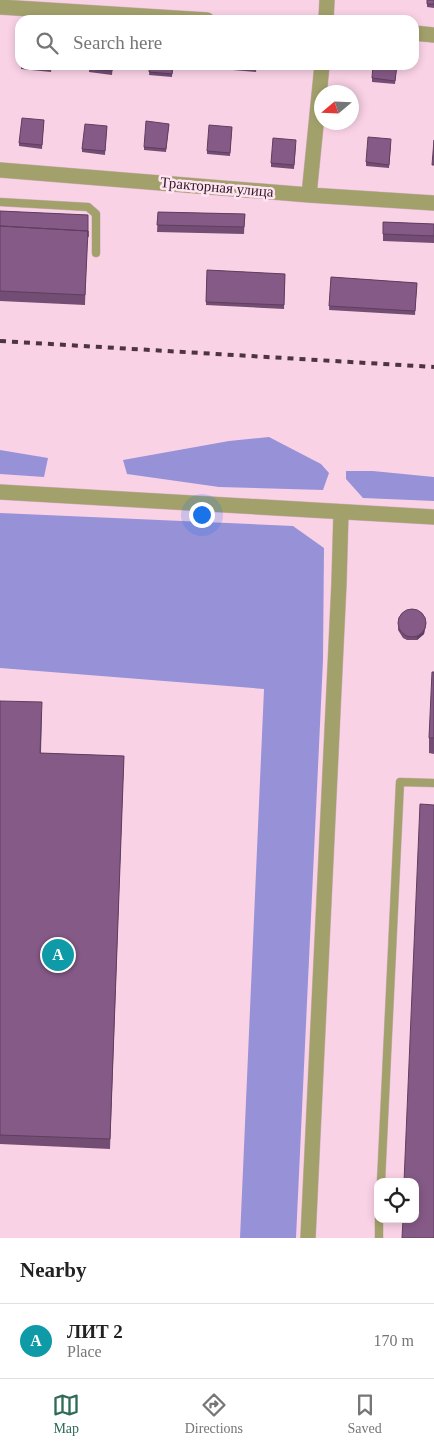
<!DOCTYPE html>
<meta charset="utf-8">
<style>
body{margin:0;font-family:Georgia,serif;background:#f6f6f6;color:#222}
.controls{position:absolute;right:15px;bottom:15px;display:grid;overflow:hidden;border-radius:10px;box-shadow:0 2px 8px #0003}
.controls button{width:45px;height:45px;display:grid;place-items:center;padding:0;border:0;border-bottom:1px solid #e0e0e0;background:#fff;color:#222;font:25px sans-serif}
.compass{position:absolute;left:314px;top:85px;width:45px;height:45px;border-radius:50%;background:#fff;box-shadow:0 2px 8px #0003;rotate:251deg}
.you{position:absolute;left:201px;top:514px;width:18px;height:18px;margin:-12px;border:4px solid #fff;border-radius:50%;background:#1a73e8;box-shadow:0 0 0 8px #1a73e833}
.badge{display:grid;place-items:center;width:32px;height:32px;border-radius:50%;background:#306b55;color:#fff;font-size:16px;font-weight:700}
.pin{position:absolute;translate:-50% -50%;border:2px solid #fff;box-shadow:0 1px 5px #0006}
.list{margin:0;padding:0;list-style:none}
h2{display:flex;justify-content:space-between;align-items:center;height:65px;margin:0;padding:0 20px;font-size:21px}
h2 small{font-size:16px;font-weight:400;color:#767676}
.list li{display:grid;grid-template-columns:32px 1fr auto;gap:15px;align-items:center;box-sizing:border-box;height:75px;padding:0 20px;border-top:1px solid #e0e0e0}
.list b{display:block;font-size:19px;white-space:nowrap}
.list p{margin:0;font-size:16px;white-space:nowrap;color:#767676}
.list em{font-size:16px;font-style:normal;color:#767676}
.icon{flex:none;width:28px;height:28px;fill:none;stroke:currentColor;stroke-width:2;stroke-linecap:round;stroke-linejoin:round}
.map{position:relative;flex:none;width:434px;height:1238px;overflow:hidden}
.search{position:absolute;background:#fff;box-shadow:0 2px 8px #0003;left:15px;right:15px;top:15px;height:55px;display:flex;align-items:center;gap:12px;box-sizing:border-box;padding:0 18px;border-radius:15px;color:#767676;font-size:19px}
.sheet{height:140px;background:#fff}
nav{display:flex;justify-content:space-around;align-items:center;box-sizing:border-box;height:70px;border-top:1px solid #e0e0e0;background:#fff;font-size:14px;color:#767676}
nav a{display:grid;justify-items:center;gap:2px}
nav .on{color:#306b55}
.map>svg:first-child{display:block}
.forest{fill:#9792d8}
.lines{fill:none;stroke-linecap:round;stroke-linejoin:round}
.service-casing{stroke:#d6b1c3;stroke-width:9}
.minor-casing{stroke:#d6b1c3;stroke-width:16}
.tertiary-casing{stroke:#d6b1c3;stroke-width:16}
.service{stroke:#a3a16b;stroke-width:8}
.minor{stroke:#a3a16b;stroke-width:15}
.tertiary{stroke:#a3a16b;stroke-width:15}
.rail{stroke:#4e3442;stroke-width:4;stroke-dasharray:6 6;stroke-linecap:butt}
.wall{fill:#734d74}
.shaded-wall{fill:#5e3f5e}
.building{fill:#865a87;stroke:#5e3f5e}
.labels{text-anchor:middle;stroke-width:5;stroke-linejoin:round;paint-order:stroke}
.street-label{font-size:15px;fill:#301825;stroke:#ffe4f1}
</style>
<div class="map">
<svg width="434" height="1238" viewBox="0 0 434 1238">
<rect width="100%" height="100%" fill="#fad2e6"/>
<path class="forest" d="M269,437L321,464L329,473L323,490L219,487L127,474L123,460L229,441Z
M0,450L48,458L44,477L0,474Z
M346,471H373L434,477V501L363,498L346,479Z
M0,513L293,526L324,548L323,660L296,1238H240L264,689L0,668Z"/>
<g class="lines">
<defs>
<path id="service" d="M0,202L88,207L96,214V253
M381,1182L400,782L434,783
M379,1238V1219"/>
<path id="minor" d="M0,7L207,20
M326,20L327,0
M414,33L434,35
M0,170L309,195L434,203
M309,195L322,65
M308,1238L339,583L341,512"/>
<path id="tertiary" d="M0,492L434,517"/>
</defs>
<use href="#service" class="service-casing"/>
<use href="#minor" class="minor-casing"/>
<use href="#tertiary" class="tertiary-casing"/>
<use href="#service" class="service"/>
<use href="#minor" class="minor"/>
<use href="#tertiary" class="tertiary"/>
<path class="rail" d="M0,341L434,367"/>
</g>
<path class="wall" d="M427,0H434V8L427,7Z
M21,65H52L51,72L21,69Z
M89,65H113L112,75L89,72Z
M150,65H173L172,77L149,75Z
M197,65H257L256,72L197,67Z
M397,65L395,84L372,82V78Z
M44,120L42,149L19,146V143Z
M169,124L166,152L144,150V147Z
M107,126L105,155L82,152V149Z
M232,127L230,156L207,154V151Z
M391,143L389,168L366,166V162Z
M296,144L294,169L271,167V163Z
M0,211L88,215L85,305L0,301Z
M158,212L245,214L244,234L157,232Z
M383,222L434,224V243L383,241Z
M207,270L285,274L284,309L206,305Z
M331,277L417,283L415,315L329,310Z
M399,617L426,625L424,634L417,640H407L403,638L398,630Z
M434,672V754L429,753V738Z
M0,701L42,712L41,753L124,756L110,1149L0,1144Z"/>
<path class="shaded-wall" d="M426,621L424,634L417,640V636Z"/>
<path class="building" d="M427,0H434V4H427Z
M21,65H52L51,69L21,66Z
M89,65H112V71L89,69Z
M150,65H173L172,74L149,72Z
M217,65H257L256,68Z
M373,65H397L395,81L372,78Z
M22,118L44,120L42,145L19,143Z
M146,121L169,124L166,149L144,147Z
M85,124L107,126L105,151L82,149Z
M209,125L232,127L230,153L207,151Z
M368,137L391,139L389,165L366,162Z
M273,138L296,140L294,165L271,163Z
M434,140V165H432Z
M0,211L88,215V237V231L0,226Z
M158,212L245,214L244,227L157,225Z
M383,222L434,224V236L383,234Z
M0,226L88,231L85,295L0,291Z
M207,270L285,274L284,305L206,302Z
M331,277L417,283L415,311L329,306Z
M398 623a14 14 0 1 1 28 0a14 14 0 1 1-28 0Z
M432,672H434V738H429Z
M0,701L42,702L40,753L124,756L110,1139L0,1135Z
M420,804L434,805V1238H402L403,1219H415V1182H404Z"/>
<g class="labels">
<g class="street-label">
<text transform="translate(217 187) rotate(5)" y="5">Тракторная улица</text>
</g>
</g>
</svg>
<div class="controls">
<button><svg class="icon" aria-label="locate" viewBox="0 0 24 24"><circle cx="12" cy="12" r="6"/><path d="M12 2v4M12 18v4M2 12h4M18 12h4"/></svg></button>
</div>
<svg class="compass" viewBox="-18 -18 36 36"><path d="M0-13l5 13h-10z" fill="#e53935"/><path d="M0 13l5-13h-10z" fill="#767676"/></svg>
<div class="you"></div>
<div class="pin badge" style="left:58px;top:955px;background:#0f9aa8">A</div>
<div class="search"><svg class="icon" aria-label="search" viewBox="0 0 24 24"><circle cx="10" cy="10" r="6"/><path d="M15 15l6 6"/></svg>Search here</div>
</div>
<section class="sheet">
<h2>Nearby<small></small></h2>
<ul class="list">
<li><span class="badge" style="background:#0f9aa8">A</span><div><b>ЛИТ 2</b><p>Place</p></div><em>170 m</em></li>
</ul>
</section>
<nav>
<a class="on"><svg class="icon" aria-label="map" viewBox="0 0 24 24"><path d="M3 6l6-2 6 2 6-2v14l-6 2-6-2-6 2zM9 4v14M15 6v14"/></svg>Map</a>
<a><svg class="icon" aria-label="directions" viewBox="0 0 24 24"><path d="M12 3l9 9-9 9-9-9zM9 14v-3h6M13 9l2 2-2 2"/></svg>Directions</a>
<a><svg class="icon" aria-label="saved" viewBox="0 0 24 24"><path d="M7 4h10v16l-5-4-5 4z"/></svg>Saved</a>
</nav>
